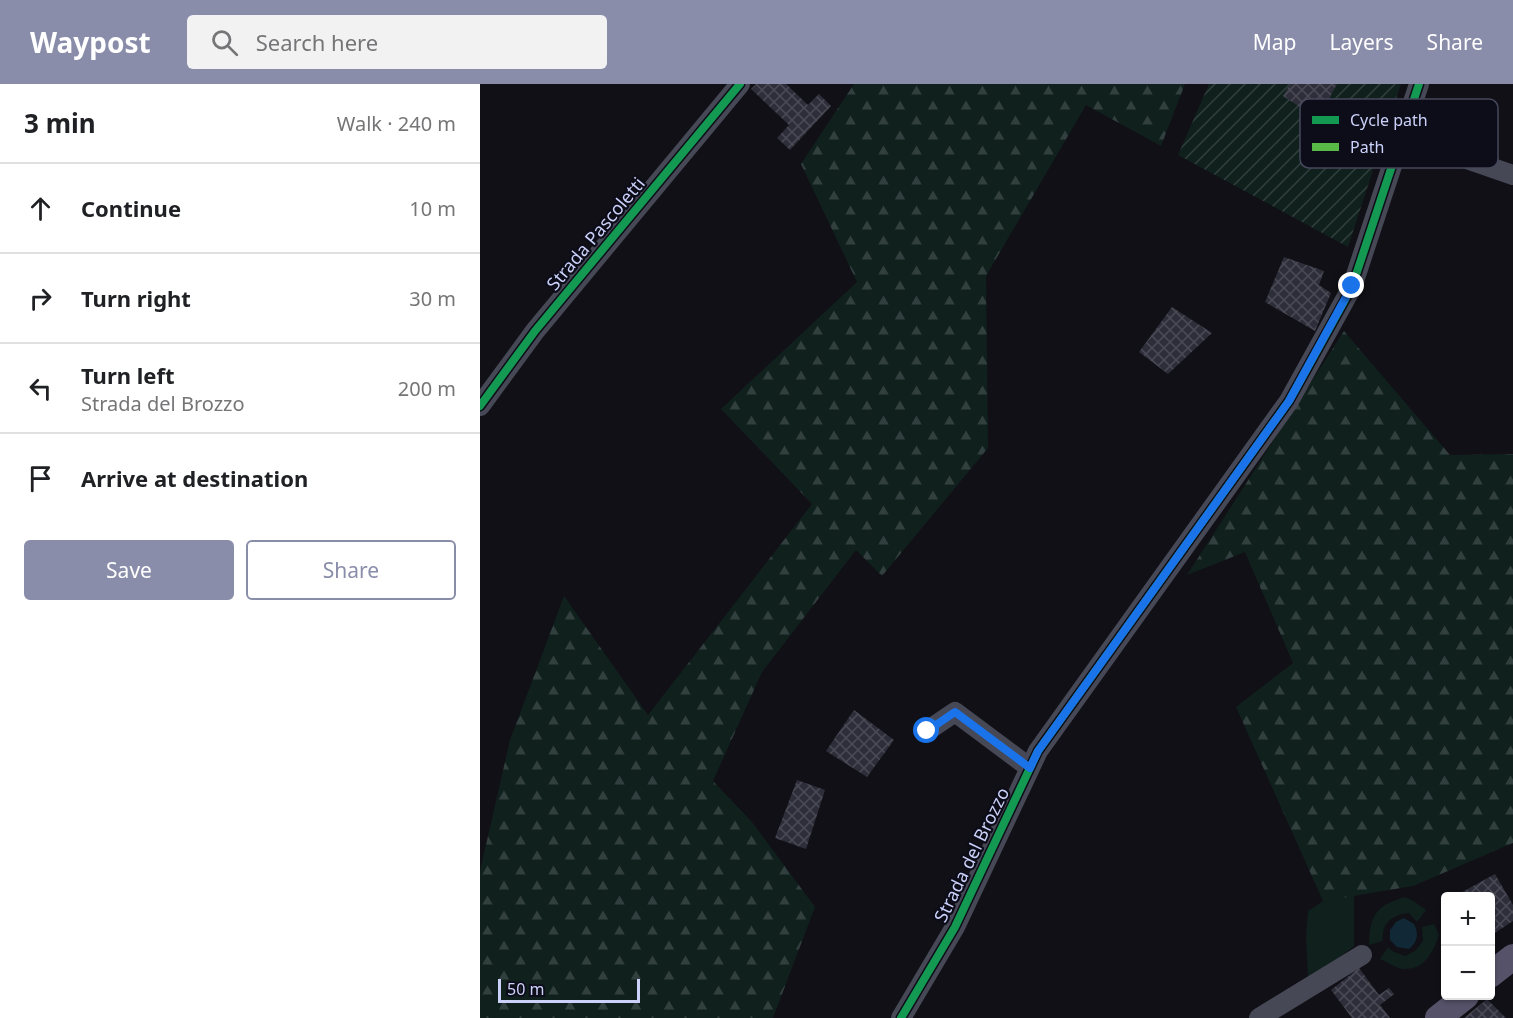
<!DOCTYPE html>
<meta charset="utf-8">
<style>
body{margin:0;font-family:"Noto Sans",sans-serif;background:#f2f2f2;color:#202124}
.controls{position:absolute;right:18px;bottom:18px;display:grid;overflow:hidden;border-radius:6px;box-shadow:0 2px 4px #0004}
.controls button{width:54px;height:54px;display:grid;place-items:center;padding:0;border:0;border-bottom:2px solid #e0e0e0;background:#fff;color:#202124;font:30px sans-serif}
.scale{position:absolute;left:18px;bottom:15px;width:142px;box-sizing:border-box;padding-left:6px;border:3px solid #cbd1f9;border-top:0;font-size:16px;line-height:21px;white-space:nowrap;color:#cbd1f9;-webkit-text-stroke:4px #0d0d19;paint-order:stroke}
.stop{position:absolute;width:18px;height:18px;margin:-14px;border:4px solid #1a73e8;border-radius:50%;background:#fff}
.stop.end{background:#1a73e8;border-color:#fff;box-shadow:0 2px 6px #0008}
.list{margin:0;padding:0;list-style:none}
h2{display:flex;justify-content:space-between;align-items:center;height:78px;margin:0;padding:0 24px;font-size:26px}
h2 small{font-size:20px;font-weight:400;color:#757577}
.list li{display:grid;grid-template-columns:39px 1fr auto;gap:18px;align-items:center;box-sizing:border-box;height:90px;padding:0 24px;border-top:2px solid #e0e0e0}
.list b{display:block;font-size:22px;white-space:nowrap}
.list p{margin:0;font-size:20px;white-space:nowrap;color:#757577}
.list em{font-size:20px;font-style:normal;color:#757577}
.actions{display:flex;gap:12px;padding:18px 24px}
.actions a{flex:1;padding:14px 0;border:2px solid #8a8daa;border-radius:6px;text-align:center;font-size:21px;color:#8a8daa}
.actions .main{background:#8a8daa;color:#fff}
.icon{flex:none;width:33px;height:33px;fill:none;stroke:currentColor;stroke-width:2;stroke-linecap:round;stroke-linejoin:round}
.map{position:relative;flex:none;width:1033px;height:934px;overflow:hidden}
header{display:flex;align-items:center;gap:36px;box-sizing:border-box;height:84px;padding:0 30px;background:#8a8daa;color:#fff}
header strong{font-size:28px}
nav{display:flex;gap:33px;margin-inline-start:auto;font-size:21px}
.search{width:420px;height:54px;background:#f2f2f2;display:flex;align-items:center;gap:15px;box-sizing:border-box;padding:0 21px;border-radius:6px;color:#757577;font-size:22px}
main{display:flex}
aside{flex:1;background:#fff}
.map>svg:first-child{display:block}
.grass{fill:#10201c}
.forest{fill:url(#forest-firs)}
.garden{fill:url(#garden-furrows)}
.water{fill:#112836}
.building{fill:url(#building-cross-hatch)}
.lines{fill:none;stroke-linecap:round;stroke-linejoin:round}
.minor{stroke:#464856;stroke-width:20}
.major{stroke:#565269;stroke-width:26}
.quiet{stroke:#58b947;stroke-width:6;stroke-dasharray:12 6;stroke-linecap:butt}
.cycleway-casing{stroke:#0d0d19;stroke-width:11}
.cycleway{stroke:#139951;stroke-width:8}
.route{stroke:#1a73e8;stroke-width:8}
.labels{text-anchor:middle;stroke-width:4.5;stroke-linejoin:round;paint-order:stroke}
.street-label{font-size:18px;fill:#cbd1f9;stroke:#0d0d19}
.key{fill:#0d0d19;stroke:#46485c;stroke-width:1.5}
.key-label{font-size:16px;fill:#cbd1f9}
</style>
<header>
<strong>Waypost</strong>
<div class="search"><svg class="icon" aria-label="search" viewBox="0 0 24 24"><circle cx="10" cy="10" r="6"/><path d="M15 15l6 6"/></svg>Search here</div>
<nav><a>Map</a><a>Layers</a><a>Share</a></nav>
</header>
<main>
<aside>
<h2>3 min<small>Walk · 240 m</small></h2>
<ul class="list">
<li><svg class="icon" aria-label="ahead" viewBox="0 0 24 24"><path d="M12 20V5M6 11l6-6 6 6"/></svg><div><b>Continue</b></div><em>10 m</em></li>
<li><svg class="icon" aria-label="right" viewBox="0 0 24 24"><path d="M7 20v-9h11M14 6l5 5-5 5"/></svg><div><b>Turn right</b></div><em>30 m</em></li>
<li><svg class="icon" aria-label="left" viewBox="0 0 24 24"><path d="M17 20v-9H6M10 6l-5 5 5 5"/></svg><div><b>Turn left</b><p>Strada del Brozzo</p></div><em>200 m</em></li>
<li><svg class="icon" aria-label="arrive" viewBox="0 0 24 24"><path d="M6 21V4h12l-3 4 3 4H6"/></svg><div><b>Arrive at destination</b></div></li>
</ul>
<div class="actions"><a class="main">Save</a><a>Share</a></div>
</aside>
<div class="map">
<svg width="1033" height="934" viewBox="0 0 1033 934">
<defs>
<pattern id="forest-firs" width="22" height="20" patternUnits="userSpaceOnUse" patternTransform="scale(1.5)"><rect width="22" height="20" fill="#10201c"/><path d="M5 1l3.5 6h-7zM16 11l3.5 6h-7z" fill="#313f3e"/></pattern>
<pattern id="garden-furrows" width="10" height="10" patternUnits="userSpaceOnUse" patternTransform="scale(1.5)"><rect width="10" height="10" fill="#10201c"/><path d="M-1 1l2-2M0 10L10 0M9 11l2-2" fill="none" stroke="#313f3e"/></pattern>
<pattern id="building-cross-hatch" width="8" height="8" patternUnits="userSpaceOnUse" patternTransform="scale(1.5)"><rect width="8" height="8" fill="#2d2e39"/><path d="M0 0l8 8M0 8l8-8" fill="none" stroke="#4a4b56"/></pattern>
</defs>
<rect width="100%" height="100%" fill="#101016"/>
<path class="grass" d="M874,811V862L834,894H828L826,852L828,827L843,817Z
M925,813L935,818L946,826L937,838L929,829C912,831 901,839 903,857L889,861C890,831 895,822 925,813Z
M954,840L959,851C953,868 945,886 923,885C916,884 907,878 900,875L908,863L912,867L925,872L935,867L943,857L942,843Z"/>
<path class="forest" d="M374,0H705L681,62L606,21L506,192L508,364L402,492L376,466L282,588L233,697L272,738L335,823L293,934H0V787L30,656L84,512L168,631L332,420L241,325L377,198L321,80Z
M864,247L970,371L1033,370V759L933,802L843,817L756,623L813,579L765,468L707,491Z"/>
<path class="garden" d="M729,0H921L868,163L698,71Z"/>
<path class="water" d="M924,834L934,840C939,850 938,857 929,865L917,863L910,856V846L916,838Z"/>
<path class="building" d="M276,0H306L328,21L339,10L351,22L310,66L297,54L309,41L271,5Z
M810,0H857L838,35L803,12Z
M804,173L844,187L839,201L851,209L835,247L785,218Z
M692,223L732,249L688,290L659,268Z
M374,626L414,656L387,693L346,667Z
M317,696L345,706L326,765L295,754Z
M1015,790L1033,821V837L1010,852V812H975Z
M879,884L899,911L909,904L914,910L900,921L910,934H872L851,906Z
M1007,915L1026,934H984Z"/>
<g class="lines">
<path class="minor" d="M920,59L933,63L938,58L1033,91
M0,322L55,247L260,0
M447,647L475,628L550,684
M421,934L475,843L558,667L809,317L872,203L939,0
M779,934L882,871"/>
<path class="major" d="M1010,891L1033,873
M958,934L986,912"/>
<path class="quiet" d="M920,59L933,63L938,58"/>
<defs>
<path id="cycleway" d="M0,322L55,247L260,0
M421,934L475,843L558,667L809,317L872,203L939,0"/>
</defs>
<use href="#cycleway" class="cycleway-casing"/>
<use href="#cycleway" class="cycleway"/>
</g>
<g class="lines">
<path class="route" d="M447,647L475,628L550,684L558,667L809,317L872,202"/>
</g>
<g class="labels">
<g class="street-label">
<text transform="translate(116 150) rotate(-50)" y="6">Strada Pascoletti</text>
<text transform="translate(492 771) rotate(-64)" y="6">Strada del Brozzo</text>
</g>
</g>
<rect x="820" y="15" width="198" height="69" rx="9" class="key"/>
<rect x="832" y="32" width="27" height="8" fill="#139951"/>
<rect x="832" y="59" width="27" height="8" fill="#58b947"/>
<g class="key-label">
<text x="870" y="42">Cycle path</text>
<text x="870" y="69">Path</text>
</g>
</svg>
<div class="controls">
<button>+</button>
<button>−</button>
</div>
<div class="scale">50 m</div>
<div class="stop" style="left:447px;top:647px"></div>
<div class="stop end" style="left:872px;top:202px"></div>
</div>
</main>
